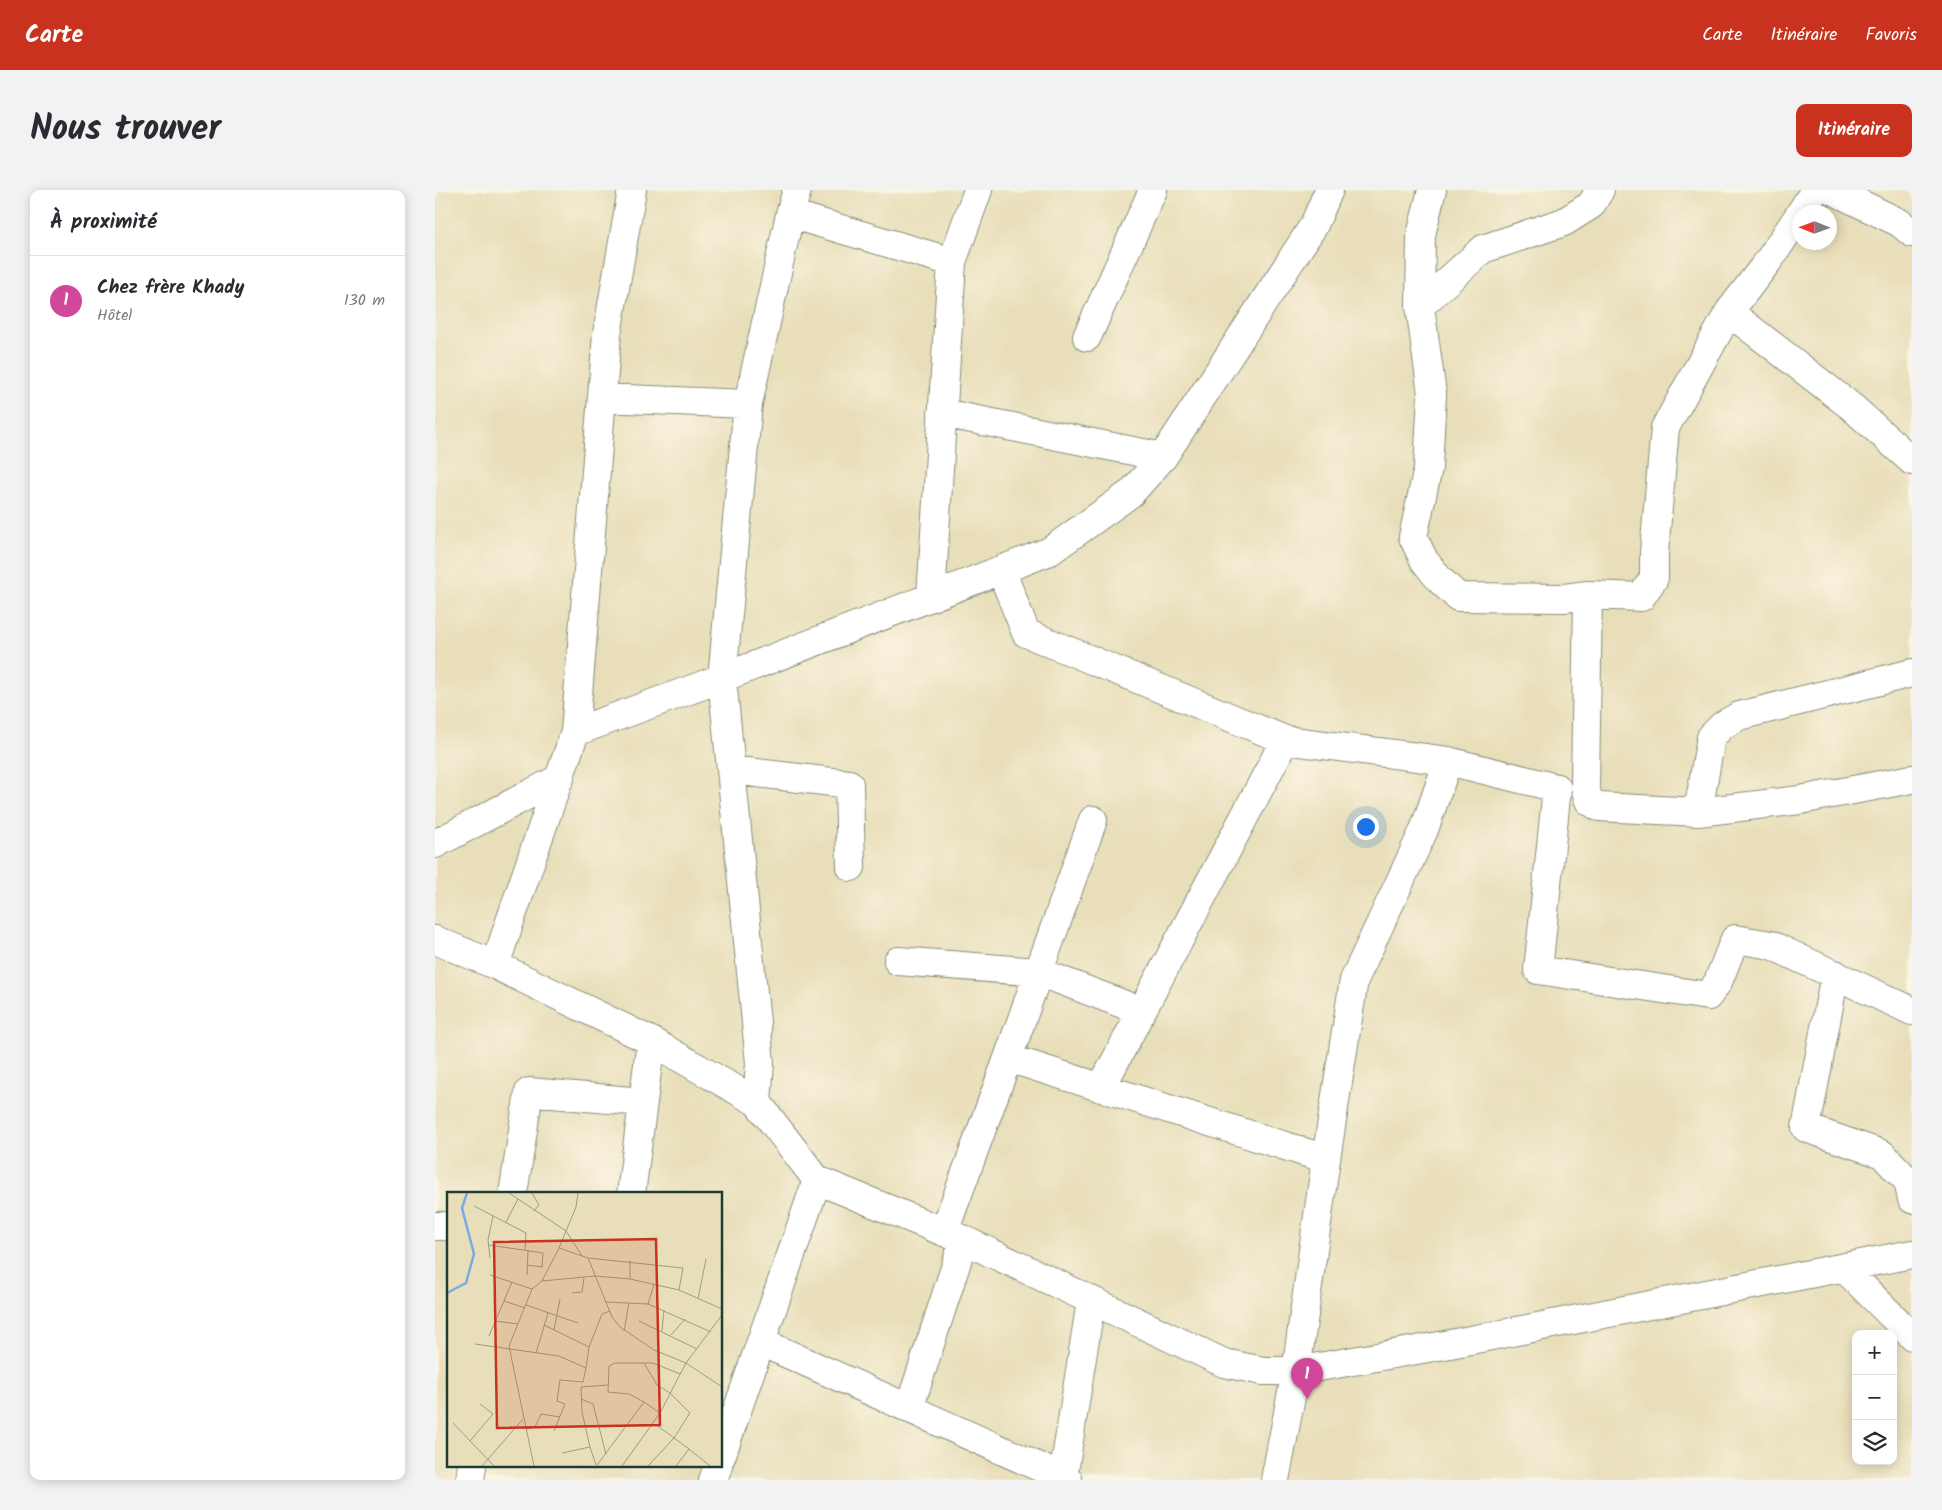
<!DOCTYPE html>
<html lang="fr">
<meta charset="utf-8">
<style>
body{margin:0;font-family:Kalam,sans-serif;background:#f2f2f3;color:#2b2b33}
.controls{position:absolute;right:15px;bottom:15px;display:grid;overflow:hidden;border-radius:10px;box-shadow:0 2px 12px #0003}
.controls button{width:45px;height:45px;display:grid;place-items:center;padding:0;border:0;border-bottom:1px solid #e1e1e2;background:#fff;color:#2b2b33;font:25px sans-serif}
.compass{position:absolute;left:1357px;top:15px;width:45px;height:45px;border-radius:50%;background:#fff;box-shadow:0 2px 12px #0003;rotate:271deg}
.you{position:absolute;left:930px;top:636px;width:18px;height:18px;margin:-12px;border:4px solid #fff;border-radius:50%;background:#1a73e8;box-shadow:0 0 0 8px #1a73e833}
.badge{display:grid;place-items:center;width:32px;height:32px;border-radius:50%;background:#c8321e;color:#fff;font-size:16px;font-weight:700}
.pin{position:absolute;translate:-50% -41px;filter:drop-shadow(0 1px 2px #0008)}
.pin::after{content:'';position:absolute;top:26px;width:18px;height:15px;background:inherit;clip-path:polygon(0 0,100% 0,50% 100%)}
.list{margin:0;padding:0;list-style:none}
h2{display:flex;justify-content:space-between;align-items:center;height:65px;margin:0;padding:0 20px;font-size:21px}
h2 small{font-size:16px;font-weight:400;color:#7c7c81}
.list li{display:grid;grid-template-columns:32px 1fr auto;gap:15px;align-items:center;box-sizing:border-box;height:90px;padding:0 20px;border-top:1px solid #e1e1e2}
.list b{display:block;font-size:19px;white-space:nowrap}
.list p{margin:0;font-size:16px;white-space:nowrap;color:#7c7c81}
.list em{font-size:16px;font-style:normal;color:#7c7c81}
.icon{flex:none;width:28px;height:28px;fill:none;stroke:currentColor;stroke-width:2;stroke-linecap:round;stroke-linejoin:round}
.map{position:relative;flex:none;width:1477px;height:1290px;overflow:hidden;border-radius:10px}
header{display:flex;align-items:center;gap:30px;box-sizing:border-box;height:70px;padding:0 25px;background:#c8321e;color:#fff}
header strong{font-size:24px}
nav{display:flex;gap:28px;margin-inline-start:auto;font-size:18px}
.intro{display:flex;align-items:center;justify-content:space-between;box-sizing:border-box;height:120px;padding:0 30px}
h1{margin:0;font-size:35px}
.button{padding:12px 22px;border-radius:10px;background:#c8321e;color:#fff;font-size:18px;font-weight:700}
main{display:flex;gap:30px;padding:0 30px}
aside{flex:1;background:#fff;border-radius:10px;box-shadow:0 2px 12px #0003}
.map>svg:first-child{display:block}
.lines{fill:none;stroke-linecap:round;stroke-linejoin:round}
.minor-casing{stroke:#848e76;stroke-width:30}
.minor{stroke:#fff;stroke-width:28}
.inset-river{fill:none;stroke:#77abe4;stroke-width:2.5}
.inset-road{fill:none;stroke:#989e84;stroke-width:1}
.view{fill:#c8321e;fill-opacity:0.15;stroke:#c8321e;stroke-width:2.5}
.inset-edge{fill:none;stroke:#1f3d34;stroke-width:2.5}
</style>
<header>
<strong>Carte</strong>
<nav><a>Carte</a><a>Itinéraire</a><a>Favoris</a></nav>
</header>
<div class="intro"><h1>Nous trouver</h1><a class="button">Itinéraire</a></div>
<main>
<aside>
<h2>À proximité<small></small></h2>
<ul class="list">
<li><span class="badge" style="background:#d1479c">1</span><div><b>Chez frère Khady</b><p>Hôtel</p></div><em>130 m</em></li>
</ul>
</aside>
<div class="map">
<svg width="1477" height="1290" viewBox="0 0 1477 1290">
<rect width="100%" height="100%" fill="#fcf5e5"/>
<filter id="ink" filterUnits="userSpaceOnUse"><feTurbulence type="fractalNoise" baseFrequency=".02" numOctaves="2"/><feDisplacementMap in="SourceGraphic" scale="10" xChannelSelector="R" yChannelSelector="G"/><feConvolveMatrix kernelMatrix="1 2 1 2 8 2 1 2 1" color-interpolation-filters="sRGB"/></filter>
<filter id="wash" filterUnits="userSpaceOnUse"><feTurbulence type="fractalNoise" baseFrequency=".0096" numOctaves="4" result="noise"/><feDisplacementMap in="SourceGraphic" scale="20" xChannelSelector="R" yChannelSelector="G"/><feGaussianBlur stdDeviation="1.12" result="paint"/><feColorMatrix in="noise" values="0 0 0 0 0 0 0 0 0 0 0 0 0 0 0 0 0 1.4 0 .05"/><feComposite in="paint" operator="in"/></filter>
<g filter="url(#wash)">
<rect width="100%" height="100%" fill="#e8deb9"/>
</g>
<g filter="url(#ink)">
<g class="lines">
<defs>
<path id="minor" d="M997,0L986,45L985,116L997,204L993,278L978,347L989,370L1004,389L1023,407L1129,408L1153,405L1206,407L1219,388V363L1230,238L1294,122
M1397,0L1465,33L1477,43
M1366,22L1380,0
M355,24L517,72
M1364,25L1334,70L1294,122L1418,218L1477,271
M985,116L1048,59L1129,32L1156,15L1165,0
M652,147L718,0
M167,208L313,214
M507,223L728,267
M566,380L591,443L850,550L1013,571L989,640L919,790L891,969L861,1181L840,1290
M1153,405L1150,597L1154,611L1164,617L1263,622L1365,610L1477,589
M496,407L517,72L543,0
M140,542L287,488L615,361L696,303L728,267L879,35L894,0
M1013,571L1122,598L1103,780L1273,806L1283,792L1300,749L1336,755L1477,821
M297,580L414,594L416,677
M1263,622L1276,547L1288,535L1304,526L1477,483
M0,654L125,588
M0,750L60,775L216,851L322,912L382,990L529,1050L789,1173L828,1181H861L1010,1155L1477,1064
M463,771L604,782L706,821
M60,775L140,542L172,144L197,0
M1400,784L1371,938L1447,964L1473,991L1477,1009
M573,868L891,969
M666,898L850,550
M322,912L325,873L287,488L313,214L355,24L362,0
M78,1004L94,902L208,912
M196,1004L216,851
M0,1036H14
M509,1042L573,868L658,630
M1409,1078L1477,1146
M326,1152L633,1290
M474,1219L529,1050
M286,1267L382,990
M628,1288L656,1111
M35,1290L37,1276
M278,1290L283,1276"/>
</defs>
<use href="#minor" class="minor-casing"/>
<use href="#minor" class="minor"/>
</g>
</g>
<g transform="translate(12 1002)">
<rect width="275" height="275" fill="#e8deb9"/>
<path class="inset-river" d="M0,101L19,91L27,62L15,16L20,1"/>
<path class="inset-road" d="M62,1L119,39L135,64M85,1L92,13L87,19M27,14L79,41L78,58M59,30L71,7M42,53L96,61L95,75M112,56L141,66L236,76L232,98M43,66L41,48L46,24M141,66L165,125L173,135L207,158L239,171L275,195M80,73L96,75M43,83L85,97M80,83L81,59M183,87V68M95,89L148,84L183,87L232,98L275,117M125,101L135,100L137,86M251,107L259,67M57,109L78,116M159,110L201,112L264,140M201,112L207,92M79,113L131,131M48,129L71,132M192,129L250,157M97,133L142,155M107,138L113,107M177,139L182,111M215,139L217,118M224,143L238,127M42,144L65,90M28,152L112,164L139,176L142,155L155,122L163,119M89,161L101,121M197,171L210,193L223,201L243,221L227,246L201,274M134,207L146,212L159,262M197,210L182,202L161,200L162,174L168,171H206L233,182M213,221L239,171L275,123M6,231L47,274M208,232L242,257L229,274M79,237L88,235L94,222L113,225M107,239L118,212L110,209L113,188L136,190L139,176M23,249L46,222L33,212M143,255L135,220L134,195L161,193M242,257L263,274M115,261L143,255L149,273M150,273L197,210L213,221L175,274M35,274L76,227M87,274L62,154L85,97L95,89L112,56L129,15L131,1"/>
<path class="view" d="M209,47L213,233L50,236L47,50Z"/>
<rect width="275" height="275" class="inset-edge"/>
</g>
</svg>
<div class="controls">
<button>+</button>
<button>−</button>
<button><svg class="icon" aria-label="layers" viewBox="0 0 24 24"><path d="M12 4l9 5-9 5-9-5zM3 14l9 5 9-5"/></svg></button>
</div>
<svg class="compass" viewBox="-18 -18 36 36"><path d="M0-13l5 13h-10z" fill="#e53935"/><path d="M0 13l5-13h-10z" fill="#7c7c81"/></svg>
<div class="you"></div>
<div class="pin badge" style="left:872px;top:1209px;background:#d1479c">1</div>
</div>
</main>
